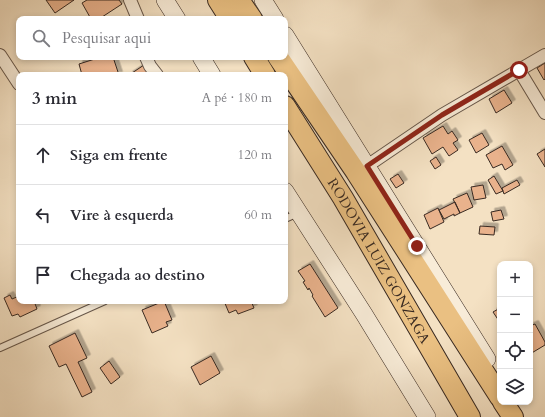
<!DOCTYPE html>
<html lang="pt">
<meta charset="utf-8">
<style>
body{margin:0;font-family:Cardo,serif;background:#f2f2f3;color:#2b2b33}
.controls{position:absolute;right:12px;bottom:12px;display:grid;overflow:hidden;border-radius:8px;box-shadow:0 2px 6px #0003}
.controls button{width:36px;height:36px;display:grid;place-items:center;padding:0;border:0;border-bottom:1px solid #e1e1e2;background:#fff;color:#2b2b33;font:20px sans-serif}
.stop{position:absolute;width:12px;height:12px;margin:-9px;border:3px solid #8f2418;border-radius:50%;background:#fff}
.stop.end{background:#8f2418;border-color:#fff;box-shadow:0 1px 4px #0008}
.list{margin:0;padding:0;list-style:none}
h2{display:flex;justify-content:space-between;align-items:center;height:52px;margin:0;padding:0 16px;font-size:17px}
h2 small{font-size:13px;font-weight:400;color:#7c7c81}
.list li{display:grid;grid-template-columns:26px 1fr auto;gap:12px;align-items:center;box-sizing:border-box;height:60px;padding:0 16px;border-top:1px solid #e1e1e2}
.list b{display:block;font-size:15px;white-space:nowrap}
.list em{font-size:13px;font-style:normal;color:#7c7c81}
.icon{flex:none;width:22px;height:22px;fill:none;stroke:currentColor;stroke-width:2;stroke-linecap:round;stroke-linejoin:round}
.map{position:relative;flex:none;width:545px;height:417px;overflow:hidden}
.search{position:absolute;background:#fff;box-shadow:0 2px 6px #0003;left:16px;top:16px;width:272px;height:44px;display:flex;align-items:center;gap:10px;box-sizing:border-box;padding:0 14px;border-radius:8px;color:#7c7c81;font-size:15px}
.panel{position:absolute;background:#fff;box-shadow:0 2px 6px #0003;left:16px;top:72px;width:272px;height:232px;border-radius:8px}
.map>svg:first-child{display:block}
.building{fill:#e9b28c;stroke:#382921;filter:url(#shadow)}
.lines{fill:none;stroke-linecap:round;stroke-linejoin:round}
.service-casing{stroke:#67574a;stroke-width:8}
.minor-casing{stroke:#67574a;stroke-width:14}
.secondary-casing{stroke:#382921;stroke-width:18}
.trunk-casing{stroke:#382921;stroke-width:22}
.service{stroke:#f8ecd8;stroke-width:6}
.minor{stroke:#f8ecd8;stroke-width:12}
.secondary{stroke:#f8ecd8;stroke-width:17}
.trunk{stroke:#eac082;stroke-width:20}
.route{stroke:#8f2418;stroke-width:5}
.labels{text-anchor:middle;stroke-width:3;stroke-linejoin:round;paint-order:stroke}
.street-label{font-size:14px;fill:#382921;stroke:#f8ecd8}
</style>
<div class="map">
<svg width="545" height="417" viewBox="0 0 545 417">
<defs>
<filter id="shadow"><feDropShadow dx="3.5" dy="-3.5" stdDeviation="0" flood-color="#0004"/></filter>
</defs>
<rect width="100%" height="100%" fill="#f4e1c3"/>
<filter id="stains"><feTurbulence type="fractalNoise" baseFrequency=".005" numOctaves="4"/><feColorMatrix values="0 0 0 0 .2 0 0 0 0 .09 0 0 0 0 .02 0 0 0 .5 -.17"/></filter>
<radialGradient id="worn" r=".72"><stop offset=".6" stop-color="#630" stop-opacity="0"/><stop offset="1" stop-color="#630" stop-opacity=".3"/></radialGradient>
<path class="building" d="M46,0H74L55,13Z
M87,0H119L122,4L99,19H91L82,3Z
M101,57H113L119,75H82L79,64Z
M545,63V79L544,80L537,68Z
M144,65L150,75H129Z
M504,90L512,103L496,113L489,99Z
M443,126L448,134L452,131L458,140L453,143L458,150L449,156L443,147L432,154L423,138Z
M482,133L489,145L476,153L469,140Z
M502,146L513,165L505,170L502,164L493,168L486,155Z
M545,149V167L537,154Z
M436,157L441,165L435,169L430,161Z
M398,174L404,183L396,188L390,179Z
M494,176L503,191L496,194L488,180Z
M517,180L520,185L504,194L502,188Z
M483,185L486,198L474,200L471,187Z
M467,193L473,207L460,213L453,199Z
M455,202L460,213L454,216V214L444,219L439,210Z
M438,208L444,222L430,229L424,215Z
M501,210L504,219L493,221L491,212Z
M480,226L495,227L494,235L479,234Z
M310,264L338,308L325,317L312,296L313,295L309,288L308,290L303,282L305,281L298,271Z
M10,295L12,299L19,296V301H34L37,309L20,317L18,314L12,316L4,298Z
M164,301L172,320L166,322L168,326L152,333L142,310Z
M224,301H251L254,308L238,314L236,310L229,313Z
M500,308V320L499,321L493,312Z
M535,324L545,342V345L530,354V326Z
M75,333L87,358L78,362L92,392L82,397L66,364L59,367L49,346Z
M211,356L220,373L200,385L191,367Z
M109,361L120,377L111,384L100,368Z"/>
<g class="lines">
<defs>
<path id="service" d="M285,219L298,213
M0,348L105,301"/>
<path id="minor" d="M130,0L138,19
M0,55L19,84
M146,57L150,66L157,75
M519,70L545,113
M367,166L442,115L545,55"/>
<path id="secondary" d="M165,0L177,19
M263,0L275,19
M285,35L487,359
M201,57L212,75
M285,191L364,314L427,417"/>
<g id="trunk">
<path d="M218,0L230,19"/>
<path d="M239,0L252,19"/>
<path d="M254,57L265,75"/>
<path d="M278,57L356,172L500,397"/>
<path id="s1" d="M285,106L343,198L470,417"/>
<path d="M503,402L513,417"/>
</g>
</defs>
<use href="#service" class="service-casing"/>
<use href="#minor" class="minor-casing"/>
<use href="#secondary" class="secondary-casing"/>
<use href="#trunk" class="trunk-casing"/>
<use href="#service" class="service"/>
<use href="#minor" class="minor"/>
<use href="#secondary" class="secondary"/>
<use href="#trunk" class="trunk"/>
</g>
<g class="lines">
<path class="route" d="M417,246L367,166L442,115L519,70"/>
</g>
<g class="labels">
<g class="street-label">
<text dy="5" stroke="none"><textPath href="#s1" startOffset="181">RODOVIA LUIZ GONZAGA</textPath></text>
</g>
</g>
<rect width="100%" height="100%" filter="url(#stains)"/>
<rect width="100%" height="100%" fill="url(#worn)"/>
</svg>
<div class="controls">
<button>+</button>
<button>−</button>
<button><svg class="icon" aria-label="locate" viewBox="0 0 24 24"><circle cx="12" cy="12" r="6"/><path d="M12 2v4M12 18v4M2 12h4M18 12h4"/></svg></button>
<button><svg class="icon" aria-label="layers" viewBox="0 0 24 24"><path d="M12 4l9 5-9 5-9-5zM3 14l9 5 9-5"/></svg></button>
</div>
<div class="stop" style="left:519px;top:70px"></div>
<div class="stop end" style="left:417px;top:246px"></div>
<div class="search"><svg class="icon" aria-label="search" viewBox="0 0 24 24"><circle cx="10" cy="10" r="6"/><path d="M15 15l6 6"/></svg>Pesquisar aqui</div>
<section class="panel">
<h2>3 min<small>A pé · 180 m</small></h2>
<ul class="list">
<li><svg class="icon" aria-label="ahead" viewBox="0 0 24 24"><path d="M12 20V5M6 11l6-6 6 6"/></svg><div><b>Siga em frente</b></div><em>120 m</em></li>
<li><svg class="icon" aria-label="left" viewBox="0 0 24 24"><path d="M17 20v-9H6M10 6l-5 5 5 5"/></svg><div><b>Vire à esquerda</b></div><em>60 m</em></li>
<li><svg class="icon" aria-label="arrive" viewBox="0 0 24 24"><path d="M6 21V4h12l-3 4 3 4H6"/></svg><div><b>Chegada ao destino</b></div></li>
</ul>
</section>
</div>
